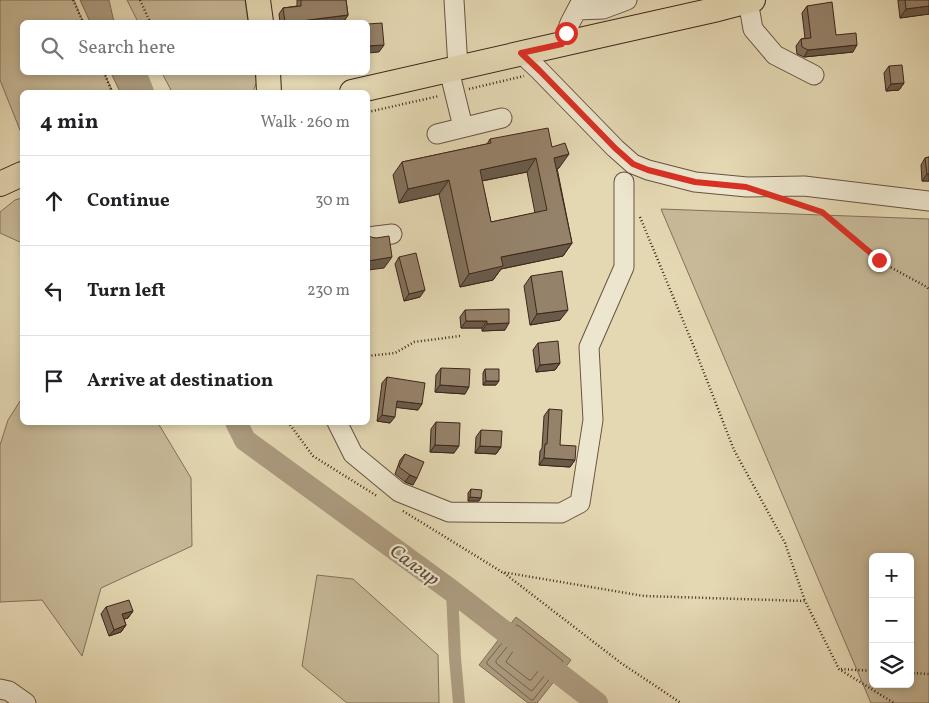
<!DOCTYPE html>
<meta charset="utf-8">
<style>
body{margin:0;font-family:Vollkorn,serif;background:#f6f6f6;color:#202124}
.controls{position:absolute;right:15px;bottom:15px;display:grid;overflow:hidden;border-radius:8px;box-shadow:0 2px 8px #0003}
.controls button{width:45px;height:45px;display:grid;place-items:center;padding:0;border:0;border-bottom:1px solid #e0e0e0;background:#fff;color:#202124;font:25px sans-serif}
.stop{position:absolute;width:15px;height:15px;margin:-11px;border:4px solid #d93025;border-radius:50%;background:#fff}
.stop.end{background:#d93025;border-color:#fff;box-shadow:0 1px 5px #0008}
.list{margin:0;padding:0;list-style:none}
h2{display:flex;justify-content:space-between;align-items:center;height:65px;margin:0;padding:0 20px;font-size:21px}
h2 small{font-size:16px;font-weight:400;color:#757577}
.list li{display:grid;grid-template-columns:32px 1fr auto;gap:15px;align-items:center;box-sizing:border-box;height:90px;padding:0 20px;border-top:1px solid #e0e0e0}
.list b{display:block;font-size:19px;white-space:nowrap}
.list em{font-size:16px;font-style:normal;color:#757577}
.icon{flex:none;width:28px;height:28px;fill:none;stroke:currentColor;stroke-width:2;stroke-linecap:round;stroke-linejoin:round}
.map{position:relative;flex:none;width:929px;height:703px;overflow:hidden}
.search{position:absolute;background:#fff;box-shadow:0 2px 8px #0003;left:20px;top:20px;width:350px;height:55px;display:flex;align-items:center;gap:12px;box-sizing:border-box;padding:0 18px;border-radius:8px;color:#757577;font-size:19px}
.panel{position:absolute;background:#fff;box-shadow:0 2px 8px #0003;left:20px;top:90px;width:350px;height:335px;border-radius:8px}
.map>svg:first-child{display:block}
.green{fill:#c8ba99;stroke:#84705a;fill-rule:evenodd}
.water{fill:#ac9b7f;stroke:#816c57}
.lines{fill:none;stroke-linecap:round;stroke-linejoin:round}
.shore{stroke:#76604c;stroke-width:1}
.canal{stroke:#ac9b7f;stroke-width:12}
.river{stroke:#ac9b7f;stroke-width:22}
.minor-casing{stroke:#695240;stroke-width:21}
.major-casing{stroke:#40251a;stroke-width:26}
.path{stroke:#40251a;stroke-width:2.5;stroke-dasharray:1 2.5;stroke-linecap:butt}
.minor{stroke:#ede6ce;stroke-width:19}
.major{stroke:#e4d8b3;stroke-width:24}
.wall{fill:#80705b;stroke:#40251a;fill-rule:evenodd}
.shaded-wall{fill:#685b4a;stroke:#40251a}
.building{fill:#95826a;stroke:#40251a;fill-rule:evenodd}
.route{stroke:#d93025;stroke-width:6}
.labels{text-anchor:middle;stroke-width:4.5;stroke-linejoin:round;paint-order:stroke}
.water-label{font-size:19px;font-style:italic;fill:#604838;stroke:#ede6ce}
</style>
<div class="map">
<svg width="929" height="703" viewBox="0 0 929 703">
<rect width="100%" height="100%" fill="#e4d8b3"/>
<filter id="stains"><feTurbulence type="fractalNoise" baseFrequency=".004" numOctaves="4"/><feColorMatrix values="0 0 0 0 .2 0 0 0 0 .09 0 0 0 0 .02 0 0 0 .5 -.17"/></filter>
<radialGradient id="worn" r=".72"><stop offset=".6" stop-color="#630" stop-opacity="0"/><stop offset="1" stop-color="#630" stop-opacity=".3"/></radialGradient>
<path class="green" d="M0,0H74L83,22H22V72L104,73L113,92H22V135L0,80Z
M127,0H245L248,22H138Z
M162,73H255L257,81L253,92H172Z
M22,198V243L0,233V212L15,200Z
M661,209L929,219V703H871ZM873,557H910V684H873Z
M22,398V422L158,423L191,478L192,546L101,588L82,656L42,600L0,602V445L8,420Z
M317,575L353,579L438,655L439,703H347L302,666Z"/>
<path class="water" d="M80,0H109L114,22H90Z
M111,73H127L140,92H120Z
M516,617L571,660L537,703H528L479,665Z"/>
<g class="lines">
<path class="shore" d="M517,625L519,626L563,661L562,663L533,700H531L487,664V662Z
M518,634L520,635L554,662V664L532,691L530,690L496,663V661Z
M518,645H521L544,663L543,665L531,680H529L506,662L507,660Z"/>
<path class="canal" d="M452,591L455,658L459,703"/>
<path class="river" d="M135,72L143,92
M236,422L245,440L452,591L597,703"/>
<defs>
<path id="minor" d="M454,0L458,68
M748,1L753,29L775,55L814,75
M577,10L603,9L627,0
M562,44L570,23L582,0
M521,53L540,71L615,148L633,164L648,170L695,182L747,187L804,186L929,201
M449,70L463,127
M437,134L502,118
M368,237L392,234
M337,422L353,454L399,492L449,512L561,513L580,503L593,420L589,347L624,267V182
M0,689L9,691L26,703"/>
<path id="major" d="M258,0L261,22
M268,72L269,92
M352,92L602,35L718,9L753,0
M0,184L22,174"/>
</defs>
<use href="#minor" class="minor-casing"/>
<use href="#major" class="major-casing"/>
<path class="path" d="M73,0L83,22
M140,0L150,22
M104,72L112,92
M469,89L524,76
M368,112L439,96
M793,203L822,212L879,261L927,287L929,290
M640,217L694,347L734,450L785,543L805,601
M368,356L395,353L414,342L460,336
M288,422L313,456L377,496
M403,511L502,572L644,596L805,601L839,669L894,703
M504,573L621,663L681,703
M841,669L873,671
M910,673L929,674"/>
<use href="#minor" class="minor"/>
<use href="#major" class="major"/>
</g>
<path class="wall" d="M297,0H346L348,15L344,21L330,22H280L279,14L283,8L297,6Z
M898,0H929V14L900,18L898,1Z
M807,6L853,52L804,57L797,54L796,46L801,39L805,38L802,13Z
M889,66L904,83L899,90L886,91L884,73Z
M490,139L552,147L559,168H557L572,243L563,256L501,269L493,280L460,287L439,194L399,203L393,175L402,162L487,144ZM527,172L535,213L491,222L482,181Z
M929,157V181H922L921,165L925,158Z
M399,257L420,297L404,301L395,264Z
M531,276L560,320L530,325L524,286Z
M465,310L505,330L482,331V328H461L460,317Z
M538,343L560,363L555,370L536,372L533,350Z
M441,368L465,394L435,392L436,375Z
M485,369L496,385H483V373Z
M387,377L418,410L396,407L390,423L377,421L382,383Z
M549,409L560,445L575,460L570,467L539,465L540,451L542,448L544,416Z
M436,422L454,453L430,452L431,429Z
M481,430L501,447L496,454L475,453L476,437Z
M405,454L413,485L405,482L395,474L400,460Z
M471,489L479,501H468V493Z
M106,607L133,611L128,618L124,619L126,625L121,632L109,636L101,614Z"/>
<path class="shaded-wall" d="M929,6V14L900,18L906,9Z
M348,15L344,21L330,22H293Z
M384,45L379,52L368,53V46Z
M857,45L853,52L804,57L808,50Z
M904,83L899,90L886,91L891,84Z
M569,154L559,168L545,172L554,158Z
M536,158L527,172L471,183L480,170Z
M927,174H929V181H922Z
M449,180L439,194L399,203L408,189Z
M572,243L563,256L501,269L493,280L460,287L469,274L501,257Z
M392,257L384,268L368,270V261Z
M425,290L420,297L404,301L409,294Z
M568,310L560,320L530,325L537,314Z
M466,321H487L482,328H461Z
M509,323L505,330L482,331L487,324Z
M560,363L555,370L536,372L540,365Z
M486,381H499L496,385H483Z
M440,385L469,387L465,394L435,392Z
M397,401L422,404L418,410L392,407Z
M382,415L395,417L390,423L377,421Z
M435,445L459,446L454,453L430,452Z
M480,446L501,447L496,454L475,453Z
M544,458L575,460L570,467L539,465Z
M410,475L417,478L413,485L405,482Z
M470,497L481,498L479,501H468Z
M133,611L128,618L118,621L122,614Z
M126,625L121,632L109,636L114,630Z"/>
<path class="building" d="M301,0H346L348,15L293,22H285L283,8L301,6Z
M905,0H929V6L906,9Z
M832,2L836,35L856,33L857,45L808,50L802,47L801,39L811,38L807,6Z
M382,23L384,45L368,46V24Z
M902,65L904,83L891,84L889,66Z
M548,128L552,147L565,143L569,154L554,158L572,243L501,257L503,266L469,274L449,180L408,189L402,162L491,143L490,139ZM536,158L547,210L491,222L480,170Z
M929,157V174H927L925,158Z
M368,235L371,237L376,238L389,236L392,257L368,261Z
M416,253L425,290L409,294L399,257Z
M562,271L568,310L537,314L531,276Z
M509,309V323L487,324V321H466L465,310Z
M558,341L560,363L540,365L538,343Z
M441,368L470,369L469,387L440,385Z
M485,369H499V381H486Z
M387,377L425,383L422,404L397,401L395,417L382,415Z
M549,409L562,410L560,445L576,446L575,460L544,458L545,444H547Z
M436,422L460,423L459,446L435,445Z
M481,430L502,431L501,447L480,446Z
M405,454L424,462L417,478L410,475L399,467Z
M471,489L482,490L481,498L470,497Z
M129,600L133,611L122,614L126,625L114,630L106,607Z"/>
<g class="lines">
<path class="route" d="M566,33L562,44L521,53L540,71L615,148L633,164L648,170L695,182L746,187L822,212L879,260"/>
</g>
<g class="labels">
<g class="water-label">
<text transform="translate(415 564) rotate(36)" y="7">Салгир</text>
</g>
</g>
<rect width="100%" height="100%" filter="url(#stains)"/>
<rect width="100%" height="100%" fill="url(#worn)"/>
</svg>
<div class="controls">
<button>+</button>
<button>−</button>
<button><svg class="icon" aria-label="layers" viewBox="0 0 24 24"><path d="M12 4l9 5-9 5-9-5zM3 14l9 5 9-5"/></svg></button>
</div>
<div class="stop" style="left:566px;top:33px"></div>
<div class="stop end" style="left:879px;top:260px"></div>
<div class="search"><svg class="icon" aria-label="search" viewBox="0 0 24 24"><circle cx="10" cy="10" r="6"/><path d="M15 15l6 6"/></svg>Search here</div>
<section class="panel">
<h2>4 min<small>Walk · 260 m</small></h2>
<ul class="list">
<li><svg class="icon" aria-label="ahead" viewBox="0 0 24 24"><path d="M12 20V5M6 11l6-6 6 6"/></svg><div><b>Continue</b></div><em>30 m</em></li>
<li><svg class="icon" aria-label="left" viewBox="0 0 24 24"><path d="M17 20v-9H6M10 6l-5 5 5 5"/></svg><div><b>Turn left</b></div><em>230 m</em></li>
<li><svg class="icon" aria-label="arrive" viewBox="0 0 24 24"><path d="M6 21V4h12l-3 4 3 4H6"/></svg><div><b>Arrive at destination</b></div></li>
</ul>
</section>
</div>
